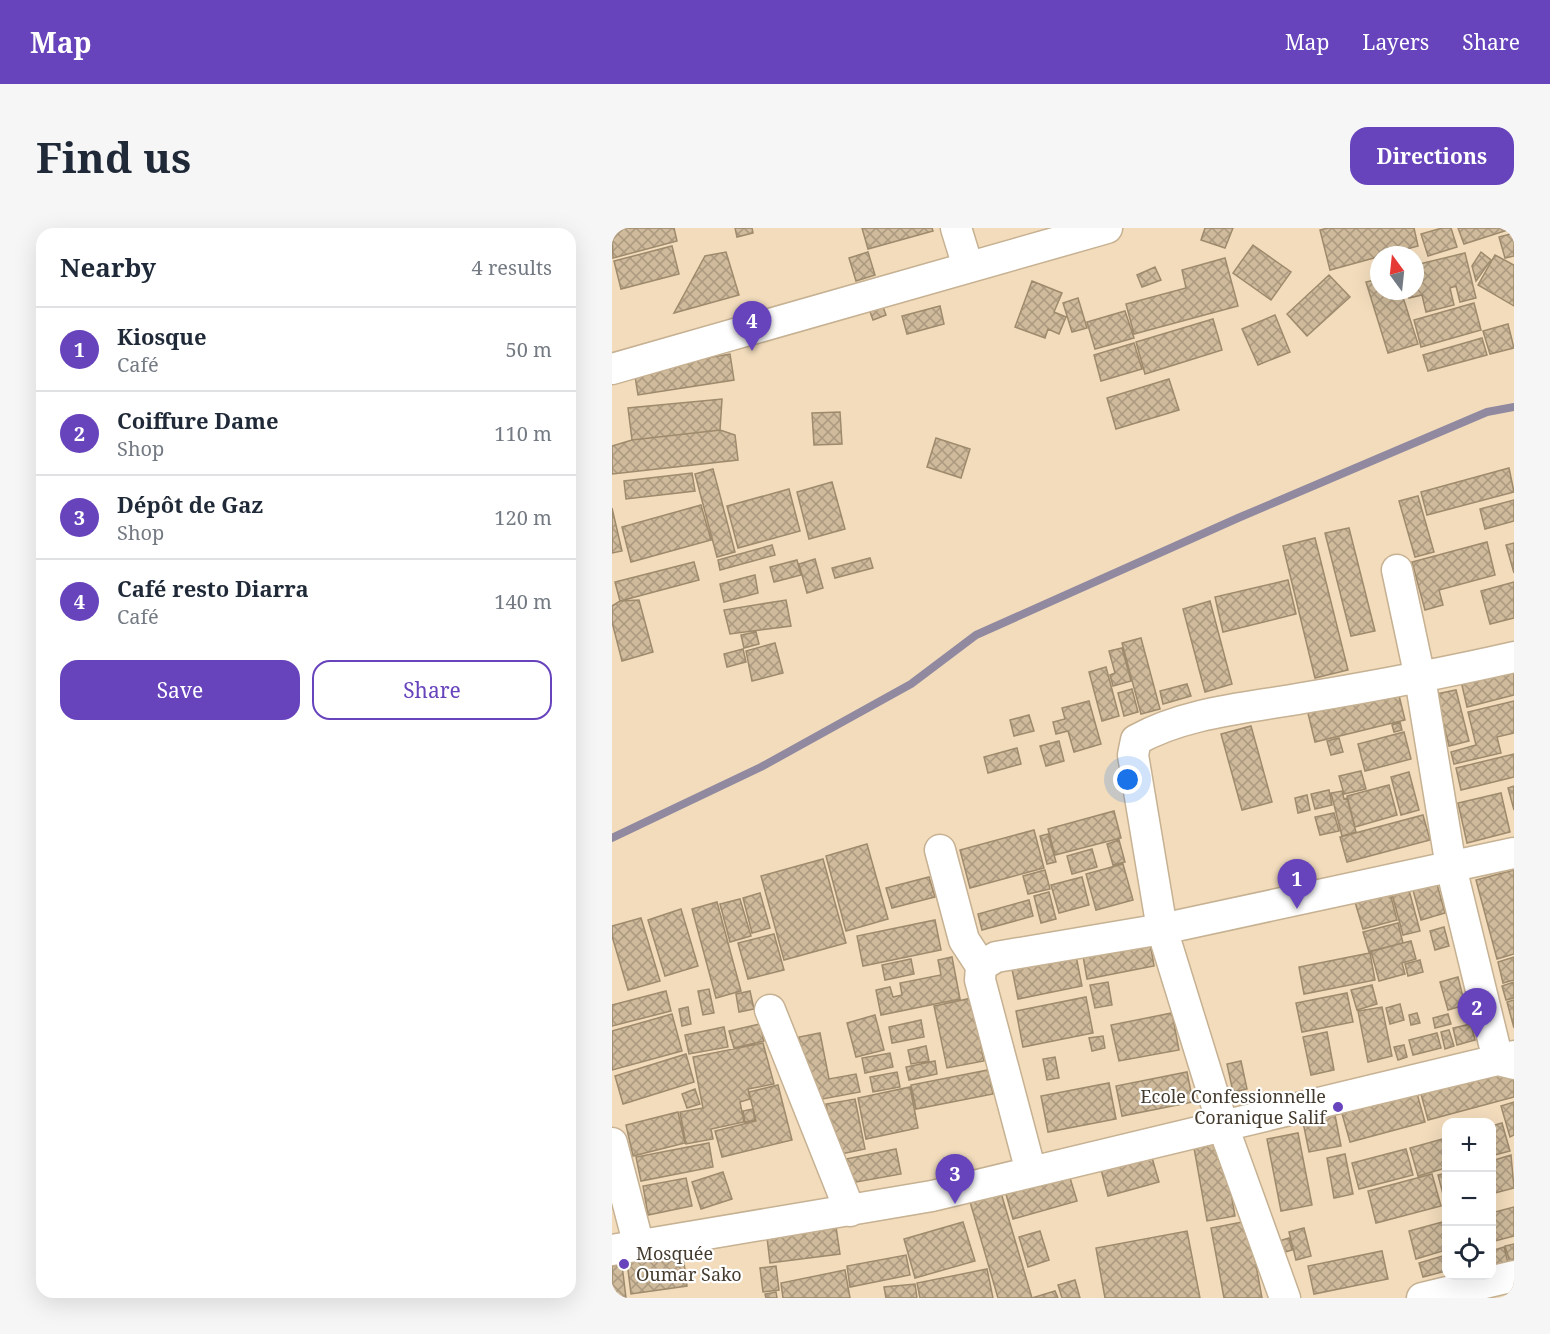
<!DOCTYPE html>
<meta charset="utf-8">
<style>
body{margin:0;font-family:"Noto Serif",serif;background:#f6f6f7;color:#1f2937}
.controls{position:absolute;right:18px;bottom:18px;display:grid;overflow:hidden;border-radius:12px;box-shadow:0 6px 24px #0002}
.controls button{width:54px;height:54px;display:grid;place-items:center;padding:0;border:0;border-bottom:2px solid #e0e1e3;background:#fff;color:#1f2937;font:30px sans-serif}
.compass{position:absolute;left:758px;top:18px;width:54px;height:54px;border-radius:50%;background:#fff;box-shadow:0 6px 24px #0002;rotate:345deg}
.you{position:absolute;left:516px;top:552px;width:21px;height:21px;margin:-15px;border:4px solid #fff;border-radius:50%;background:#1a73e8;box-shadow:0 0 0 9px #1a73e833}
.badge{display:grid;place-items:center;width:39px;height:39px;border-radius:50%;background:#6743bc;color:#fff;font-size:20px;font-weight:700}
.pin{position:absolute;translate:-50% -50px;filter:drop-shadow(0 2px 3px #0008)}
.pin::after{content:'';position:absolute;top:32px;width:21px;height:18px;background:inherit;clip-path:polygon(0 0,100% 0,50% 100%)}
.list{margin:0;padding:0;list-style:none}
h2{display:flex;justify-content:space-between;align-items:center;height:78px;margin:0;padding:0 24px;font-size:26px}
h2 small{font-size:20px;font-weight:400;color:#747a83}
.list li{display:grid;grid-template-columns:39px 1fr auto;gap:18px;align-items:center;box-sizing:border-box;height:84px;padding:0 24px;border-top:2px solid #e0e1e3}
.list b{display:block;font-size:22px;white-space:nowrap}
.list p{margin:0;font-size:20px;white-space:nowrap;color:#747a83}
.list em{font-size:20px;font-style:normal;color:#747a83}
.actions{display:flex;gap:12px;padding:18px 24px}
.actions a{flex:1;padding:14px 0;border:2px solid #6743bc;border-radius:18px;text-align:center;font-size:21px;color:#6743bc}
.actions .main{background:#6743bc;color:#fff}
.icon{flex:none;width:33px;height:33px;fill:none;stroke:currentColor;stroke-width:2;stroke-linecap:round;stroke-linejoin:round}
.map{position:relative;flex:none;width:902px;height:1070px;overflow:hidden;border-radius:18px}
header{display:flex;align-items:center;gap:36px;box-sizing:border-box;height:84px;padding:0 30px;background:#6743bc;color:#fff}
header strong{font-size:28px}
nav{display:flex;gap:33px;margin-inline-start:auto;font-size:21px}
.intro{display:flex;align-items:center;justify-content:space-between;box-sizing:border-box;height:144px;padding:0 36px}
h1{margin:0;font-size:42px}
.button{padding:15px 27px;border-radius:18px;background:#6743bc;color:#fff;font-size:21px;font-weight:700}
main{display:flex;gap:36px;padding:0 36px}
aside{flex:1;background:#fff;border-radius:18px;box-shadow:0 6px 24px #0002}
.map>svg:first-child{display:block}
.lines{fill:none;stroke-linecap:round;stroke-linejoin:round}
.stream{stroke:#9089a0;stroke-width:8}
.building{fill:url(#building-cross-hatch);stroke:#9e8a6c;stroke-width:1.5}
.street-casing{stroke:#c6b192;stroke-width:33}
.street{stroke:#fff;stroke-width:30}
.poi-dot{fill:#6743bc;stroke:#fff;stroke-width:2}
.labels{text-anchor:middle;stroke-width:4.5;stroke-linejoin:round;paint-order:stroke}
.poi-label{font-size:18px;fill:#443b2e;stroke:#fff;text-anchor:end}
</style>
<header>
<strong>Map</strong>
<nav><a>Map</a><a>Layers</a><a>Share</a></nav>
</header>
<div class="intro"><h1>Find us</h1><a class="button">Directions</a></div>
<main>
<aside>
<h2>Nearby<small>4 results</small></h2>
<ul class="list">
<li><span class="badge">1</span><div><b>Kiosque</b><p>Café</p></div><em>50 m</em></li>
<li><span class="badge">2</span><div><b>Coiffure Dame</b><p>Shop</p></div><em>110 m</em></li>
<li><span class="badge">3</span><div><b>Dépôt de Gaz</b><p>Shop</p></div><em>120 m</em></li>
<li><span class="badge">4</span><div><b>Café resto Diarra</b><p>Café</p></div><em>140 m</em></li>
</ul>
<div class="actions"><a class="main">Save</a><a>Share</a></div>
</aside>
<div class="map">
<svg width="902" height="1070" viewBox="0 0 902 1070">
<defs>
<pattern id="building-cross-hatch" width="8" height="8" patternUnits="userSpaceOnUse" patternTransform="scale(1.5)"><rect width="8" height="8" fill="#cfba9b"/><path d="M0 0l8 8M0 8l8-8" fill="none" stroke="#aa987f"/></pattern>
</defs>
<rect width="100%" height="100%" fill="#f2dcbc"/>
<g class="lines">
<path class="stream" d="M0,610L149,539L299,456L364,407L626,290L875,184L902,179"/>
</g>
<path class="building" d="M0,0H62L65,13L1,30Z
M123,0H140L141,5L125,9Z
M250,0H320L321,3L256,21Z
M593,0H621L613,20L589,12Z
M716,0H802L806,18L718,42L708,2Z
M830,0H839L845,19L816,28L809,6Z
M846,0H902L852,16Z
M902,5V28L893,30L887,9Z
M641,17L679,44L659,72L621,45Z
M60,18L67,46L9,61L2,33Z
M114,24L127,67L62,85L93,28Z
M256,24L263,47L244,53L237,30Z
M869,24L879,32L864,53L860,38Z
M853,25L864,70L848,74L844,58L838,60L842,77L814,84L810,67L797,70L795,63H803V37Z
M883,27L902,37V78L866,57Z
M613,30L626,78L522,106L514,76L574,60L570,42Z
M543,39L549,52L530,59L525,47Z
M717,47L738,69L695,108L675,86Z
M767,51V63H789L806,116L776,125L754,54Z
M420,53L450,65L442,84L454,89L447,106L436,101L433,110L403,99Z
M267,68L274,87L261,92L254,73Z
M466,70L475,100L460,104L451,75Z
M862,75L869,102L809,119L802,92Z
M328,78L332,96L295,106L290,88Z
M513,83L522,110L483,121L475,94Z
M663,87L678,124L646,137L630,101Z
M601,91L610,122L533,146L524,114Z
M896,96L902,120L878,126L871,103Z
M870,110L875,127L816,143L811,127Z
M522,115L530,141L489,153L482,127Z
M118,126L122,152L26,167L22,142Z
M557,151L567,182L504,201L495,170Z
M110,171L108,202L20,212L16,180Z
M228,184L230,216L202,217L200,185Z
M108,202L123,207L126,232L0,246V218L20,212Z
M324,210L358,221L349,250L315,239Z
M897,240L902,264L815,287L809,264Z
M101,241L123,324L105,329L83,246Z
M80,245L83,263L14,271L12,253Z
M220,254L233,301L197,311L185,264Z
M177,261L188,303L126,320L115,278Z
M806,268L822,324L803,329L787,273Z
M902,272V293L873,301L868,281Z
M89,277L99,312L19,334L10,299Z
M0,280L10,323L0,325Z
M737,300L763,403L739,408L713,305Z
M703,310L736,442L703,450L671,318Z
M875,314L883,347L827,362L831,377L813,382L800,334Z
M902,315V345L894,317Z
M160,317L163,327L108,342L106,332Z
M258,330L261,340L223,350L220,340Z
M203,331L211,360L195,365L187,336Z
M185,332L189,347L162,354L158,339Z
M82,334L87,352L8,373L3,354Z
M143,347L146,365L112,374L108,356Z
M676,352L684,386L611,404L603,369Z
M902,354V390L878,396L869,363Z
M27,372L41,424L10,433L0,394V378L8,373Z
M174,372L179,398L118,406L112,382Z
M598,373L620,456L593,464L571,381Z
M144,404L147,416L132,420L129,407Z
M529,410L548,481L529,486L510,415Z
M163,415L171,445L140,453L134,423Z
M510,420L519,453L501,458L498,447L503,445L497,423Z
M131,421L134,434L115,439L112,426Z
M494,439L507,488L490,493L477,444Z
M902,440V467L855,479L849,453Z
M784,455L793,492L703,514L694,477Z
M575,456L579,468L551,476L548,463Z
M520,461L526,484L512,488L506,465Z
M844,462L857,513L837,518L824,466Z
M477,473L489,516L462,524L456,503L444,506L441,494L453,491L450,480Z
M902,473V505L885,509L889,525L842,536L839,524L864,517L856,484Z
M417,487L422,503L402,508L398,492Z
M788,494L790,502L782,504L780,497Z
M639,498L660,574L630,582L609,506Z
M792,504L799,531L753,543L746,516Z
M727,510L731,524L719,527L715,513Z
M447,513L452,533L434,538L428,518Z
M405,520L409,536L376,545L372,529Z
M902,526V549L849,562L844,540Z
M749,543L754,561L732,566L727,548Z
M797,544L807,582L789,587L779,549Z
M777,557L785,587L743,599L735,568Z
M902,558V582L896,560Z
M717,562L720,577L703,581L699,566Z
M730,563L732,571L735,570L744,604L730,608L719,565Z
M889,565L898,604L855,615L846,575Z
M695,567L698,582L686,585L683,570Z
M502,583L509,610L443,627L436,601Z
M722,585L727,603L708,607L703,589Z
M811,587L818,612L735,634L728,609Z
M422,602L432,640L358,660L348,622Z
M436,606L444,634L435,636L428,608Z
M507,612L513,634L501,637L495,616Z
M255,616L276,691L234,703L214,628Z
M480,621L485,639L460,646L455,628Z
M211,631L234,715L172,732L149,648Z
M511,636L521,672L484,682L474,646Z
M433,642L438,661L416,666L411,648Z
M902,642V726L885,731L864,652Z
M317,649L323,669L280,680L274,660Z
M470,649L477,677L447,685L439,657Z
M825,656L833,685L809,692L801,662Z
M797,662L808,703L791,707L780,666Z
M437,664L444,691L429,695L422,668Z
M148,665L158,700L140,705L131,670Z
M778,665L785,692L751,701L743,674Z
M128,671L139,708L118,714L108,676Z
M417,672L421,688L370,702L366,686Z
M105,674L129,763L104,770L80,681Z
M69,681L86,738L53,748L36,692Z
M29,690L48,753L16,762L0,708V698Z
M323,692L329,722L251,738L245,708Z
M786,695L791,715L757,724L751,704Z
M832,699L837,718L823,722L818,703Z
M162,706L172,742L136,751L126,715Z
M537,708L542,738L475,751L470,722Z
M799,713L804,731L790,735L793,746L767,753L759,723Z
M463,723L470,758L406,771L399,736Z
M758,725L763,752L692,766L687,739Z
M340,729L348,771L269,787L264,762L278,759L281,769L290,767L288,755L329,747L326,732Z
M902,729V752L891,755L886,734Z
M299,731L302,746L273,752L270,737Z
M808,732L811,744L796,748L793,736Z
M846,749L853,777L836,782L828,754Z
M496,754L500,777L483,780L478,757Z
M902,754V770L894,772L890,758Z
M760,757L765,776L745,782L739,762Z
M97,761L102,785L91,787L86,763Z
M54,763L59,783L0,798V777Z
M138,763L142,781L127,784L124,766Z
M735,765L741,794L690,804L684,775Z
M474,769L481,805L411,819L404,783Z
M360,770L372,833L335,840L322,778Z
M902,772V800L895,774Z
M788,776L792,792L778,796L774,780Z
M76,779L79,796L70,798L67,781Z
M770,779L780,828L756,834L746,783Z
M560,785L567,822L507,833L499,797Z
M805,785L808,795L799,797L797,787Z
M60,786L70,823L0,842V803Z
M836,786L839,796L823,800L821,790Z
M263,787L272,822L244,829L235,795Z
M309,792L312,809L280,815L277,799Z
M148,796L152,813L122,820L117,803Z
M859,796L863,812L845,817L841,800Z
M112,799L116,819L77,826L73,807Z
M837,802L842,818L833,821L829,804Z
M715,804L722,842L699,847L691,809Z
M208,805L217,851L244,846L248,864L200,873L187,809Z
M825,805L829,820L801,827L797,812Z
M491,808L493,820L480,823L477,810Z
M151,815L162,856L136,861L138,871L128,874L132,894L99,901L101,911L74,916L68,884L91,880L81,829Z
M792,817L795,829L786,832L782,819Z
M314,818L317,833L299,836L296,822Z
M278,825L281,839L253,845L250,830Z
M74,826L82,854L11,876L3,848Z
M443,829L447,850L435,852L431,831Z
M323,833L325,846L297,852L294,839Z
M629,833L635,861L621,864L615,836Z
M902,841V869L816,892L809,866Z
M376,842L381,866L304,881L299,857Z
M285,844L288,859L261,864L258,849Z
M575,844L581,874L510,888L504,858Z
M497,855L504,891L436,904L429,868Z
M166,857L180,912L110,929L103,903L144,893L137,864Z
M298,859L306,900L254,911L246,870Z
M83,861L88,876L75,880L70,866Z
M804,862L813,894L738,914L729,882Z
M243,871L253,921L224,927L214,876Z
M902,874V907L898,909L889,878Z
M141,881L143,892L133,894L131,883Z
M722,882L729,918L697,924L690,889Z
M66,884L73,915L21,928L14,897Z
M890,895L898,923L879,928V898Z
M686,905L700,977L669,983L655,911Z
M609,909L623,988L595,993L581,914Z
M834,910V940L806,948L798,920Z
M97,915L101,939L29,953L24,929Z
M537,919L547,954L496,968L487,934Z
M284,921L289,946L239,955L234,931Z
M794,921L801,947L747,961L740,935Z
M733,926L741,966L722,970L715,930Z
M899,927L902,960L879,966V933Z
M455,940L465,973L401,991L392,959Z
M111,944L120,971L89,981L80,954Z
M834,945V978L826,947Z
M820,946L829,978L764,995L756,963Z
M74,950L80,978L36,987L31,958Z
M387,958L420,1070L443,1063L446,1070H386L356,967Z
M902,979V1008L879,1014V985Z
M223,992L228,1026L158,1035L154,1001Z
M636,993L650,1070H612L599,1000Z
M834,993V1022L804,1031L797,1003Z
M351,994L363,1033L303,1050L292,1011Z
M692,1000L699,1028L684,1032L677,1004Z
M428,1003L437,1032L416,1039L407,1009Z
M575,1003L588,1070H493L484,1020Z
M677,1010L680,1022L670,1025L667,1013Z
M902,1016V1040L900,1041L893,1018Z
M892,1019L898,1043L886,1046L879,1023Z
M770,1023L776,1051L702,1066L696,1038Z
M71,1027L75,1058L19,1066L15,1034Z
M294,1027L298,1047L238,1059L235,1038Z
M834,1027V1043L811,1049L807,1035Z
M10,1037L14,1070H0V1038Z
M164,1038L167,1062L151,1064L148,1040Z
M375,1041L381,1070H308L305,1055Z
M233,1042L238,1070H171L169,1055Z
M463,1052L468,1070H450L446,1057Z
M303,1056L305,1070H274L272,1059Z
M164,1064L165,1070H154L153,1066Z"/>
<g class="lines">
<defs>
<path id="street" d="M344,0L356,39
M0,141L495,0
M785,342L808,450L839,639L886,832L902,836
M328,622L352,712L369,738
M158,782L238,983
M0,915L27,1018
M419,944L368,752L369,738L384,729L550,701L902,625
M0,1022L320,968L902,828
M673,1070L611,898L550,701L521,527L524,512C574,484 636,480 691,470C762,458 832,445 902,429
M810,1070L902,1048"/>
</defs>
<use href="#street" class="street-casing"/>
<use href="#street" class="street"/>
</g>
<g class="poi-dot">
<circle cx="726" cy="879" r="6"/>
<circle cx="12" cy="1036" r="6"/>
</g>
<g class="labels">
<g class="poi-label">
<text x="714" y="875">Ecole Confessionnelle<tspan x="714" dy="21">Coranique Salif</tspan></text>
<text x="24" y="1032" text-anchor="start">Mosquée<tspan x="24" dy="21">Oumar Sako</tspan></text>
</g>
</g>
</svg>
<div class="controls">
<button>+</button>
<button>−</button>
<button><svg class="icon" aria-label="locate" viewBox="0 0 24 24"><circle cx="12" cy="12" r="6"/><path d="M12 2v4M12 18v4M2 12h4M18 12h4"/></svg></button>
</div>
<svg class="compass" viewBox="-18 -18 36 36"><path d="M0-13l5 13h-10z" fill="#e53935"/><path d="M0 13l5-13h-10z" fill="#747a83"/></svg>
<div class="you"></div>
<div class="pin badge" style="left:685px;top:681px">1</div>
<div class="pin badge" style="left:865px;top:810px">2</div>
<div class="pin badge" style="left:343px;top:976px">3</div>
<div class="pin badge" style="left:140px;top:123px">4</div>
</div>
</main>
